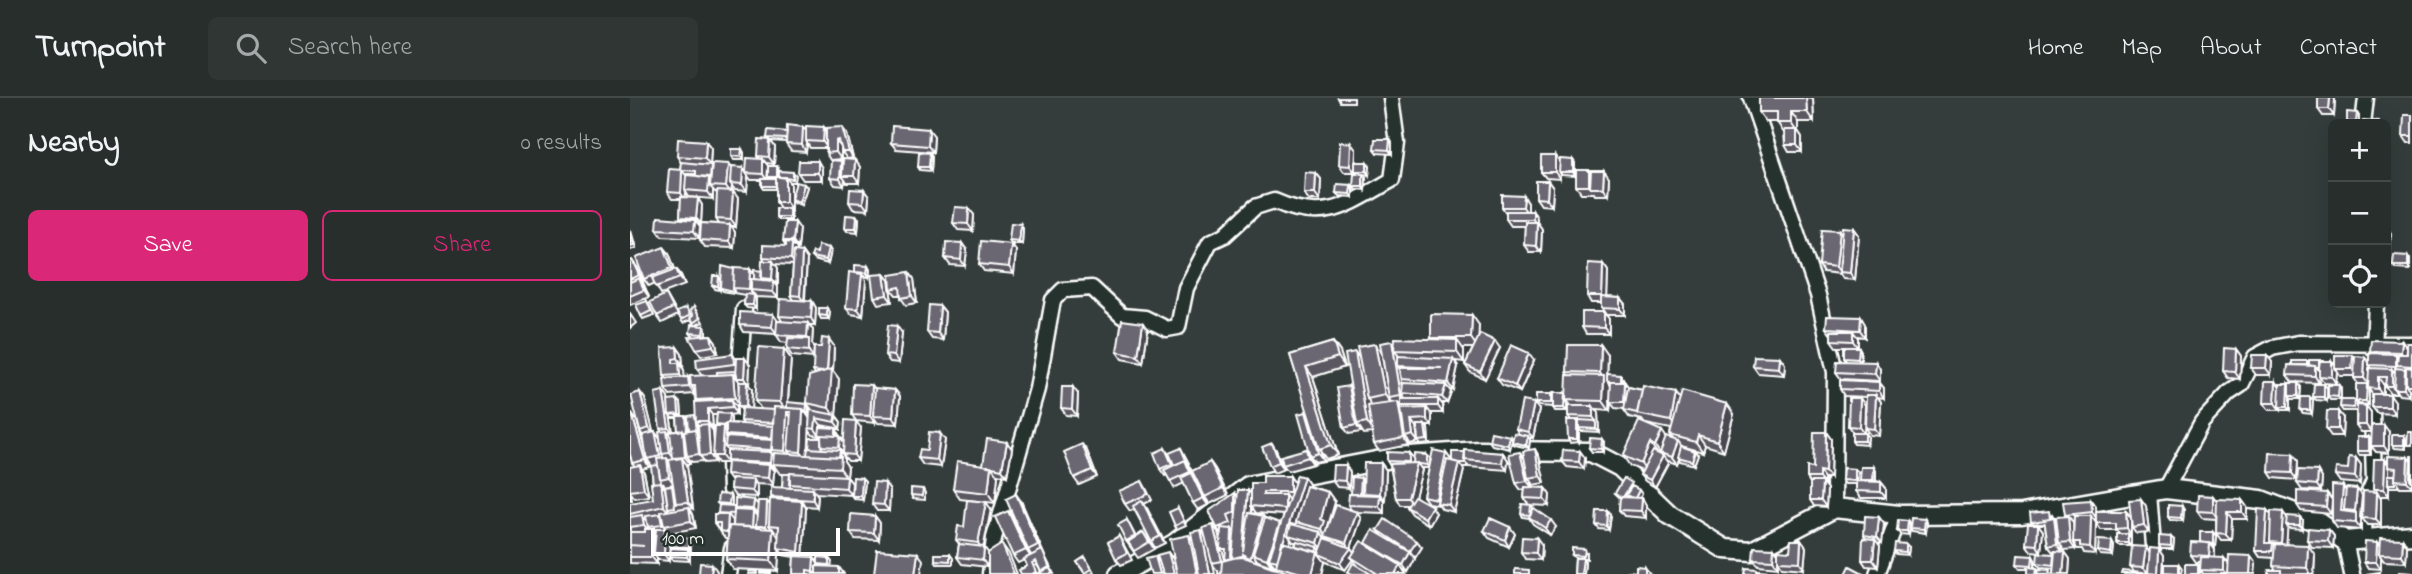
<!DOCTYPE html>
<meta charset="utf-8">
<style>
body{margin:0;font-family:"Indie Flower",sans-serif;background:#2f3634;color:#f1f3f6}
.controls{position:absolute;right:21px;top:21px;display:grid;overflow:hidden;border-radius:10px;box-shadow:0 7px 28px #0002}
.controls button{width:63px;height:63px;display:grid;place-items:center;padding:0;border:0;border-bottom:2px solid #434a48;background:#272e2c;color:#f1f3f6;font:35px sans-serif}
.scale{position:absolute;left:21px;bottom:18px;width:189px;box-sizing:border-box;padding-left:7px;border:4px solid #fff;border-top:0;font-size:19px;line-height:24px;white-space:nowrap;color:#fff;-webkit-text-stroke:5px #26332d;paint-order:stroke}
.list{margin:0;padding:0;list-style:none}
h2{display:flex;justify-content:space-between;align-items:center;height:91px;margin:0;padding:0 28px;font-size:30px}
h2 small{font-size:23px;font-weight:400;color:#a4a8a9}
.actions{display:flex;gap:14px;padding:21px 28px}
.actions a{flex:1;padding:16px 0;border:2px solid #db2777;border-radius:10px;text-align:center;font-size:24px;color:#db2777}
.actions .main{background:#db2777;color:#fff}
.icon{flex:none;width:38px;height:38px;fill:none;stroke:currentColor;stroke-width:2;stroke-linecap:round;stroke-linejoin:round}
.map{position:relative;flex:none;width:1782px;height:476px;overflow:hidden}
header{display:flex;align-items:center;gap:42px;box-sizing:border-box;height:98px;padding:0 35px;background:#272e2c;border-bottom:2px solid #434a48}
header strong{font-size:33px}
nav{display:flex;gap:38px;margin-inline-start:auto;font-size:24px}
.search{width:490px;height:63px;background:#2f3634;display:flex;align-items:center;gap:18px;box-sizing:border-box;padding:0 24px;border-radius:10px;color:#a4a8a9;font-size:26px}
main{display:flex}
aside{flex:1;background:#272e2c}
.map>svg:first-child{display:block}
.lines{fill:none;stroke-linecap:round;stroke-linejoin:round}
.minor-casing{stroke:#fff;stroke-width:19}
.tertiary-casing{stroke:#fff;stroke-width:23}
.minor{stroke:#26332d;stroke-width:14}
.tertiary{stroke:#26332d;stroke-width:18}
.wall{fill:#5b5862;stroke:#fff;stroke-width:2;fill-rule:evenodd}
.shaded-wall{fill:#4a4750;stroke:#fff;stroke-width:2}
.building{fill:#6a6672;stroke:#fff;stroke-width:2}
</style>
<header>
<strong>Turnpoint</strong>
<div class="search"><svg class="icon" aria-label="search" viewBox="0 0 24 24"><circle cx="10" cy="10" r="6"/><path d="M15 15l6 6"/></svg>Search here</div>
<nav><a>Home</a><a>Map</a><a>About</a><a>Contact</a></nav>
</header>
<main>
<aside>
<h2>Nearby<small>0 results</small></h2>
<ul class="list">
</ul>
<div class="actions"><a class="main">Save</a><a>Share</a></div>
</aside>
<div class="map">
<svg width="1782" height="476" viewBox="0 0 1782 476">
<rect width="100%" height="100%" fill="#343d3b"/>
<filter id="ink" filterUnits="userSpaceOnUse"><feTurbulence type="fractalNoise" baseFrequency=".0143" numOctaves="2"/><feDisplacementMap in="SourceGraphic" scale="14" xChannelSelector="R" yChannelSelector="G"/><feConvolveMatrix kernelMatrix="1 2 1 2 8 2 1 2 1" color-interpolation-filters="sRGB"/></filter>
<g filter="url(#ink)">
<g class="lines">
<defs>
<path id="minor" d="M1121,0L1188,197L1205,274L1204,410
M1733,26L1736,0
M1744,251L1746,205
M99,340L112,303L109,283L114,211
M99,364L100,392L108,413L107,419
M1536,391L1572,324L1599,295L1611,287L1625,259L1642,250L1668,245L1782,246
M1519,395L1523,448L1520,476
M1734,439L1735,403L1744,383L1741,278
M1715,443L1722,476
M98,476L102,450
M360,476L364,440L407,291L423,202L433,192L462,190L492,218L515,220L537,231L548,229L556,190L580,144L595,137L625,109L644,103C695,126 717,107 762,82L767,45L761,0
M1247,476L1269,417"/>
<path id="tertiary" d="M489,476L544,446L618,388L767,359L849,353L961,354L990,369L1040,417L1095,451L1122,453L1204,410L1269,417L1392,416L1536,391L1631,402L1690,425L1715,443L1782,437"/>
</defs>
<use href="#minor" class="minor-casing"/>
<use href="#tertiary" class="tertiary-casing"/>
<use href="#minor" class="minor"/>
<use href="#tertiary" class="tertiary"/>
</g>
<path class="wall" d="M708,0H724V4H710Z
M1129,0H1183L1184,24H1168V33L1172,39V54H1159L1155,47L1154,35L1147,24H1136L1129,14Z
M1705,0L1704,18H1693L1688,11Z
M1727,15L1729,18V26H1719L1717,24Z
M1782,17V45H1778L1773,38Z
M173,29L176,33L196,31L217,36L223,60L217,61L212,54L211,51V61L200,62L196,55V50H180L177,45L176,54L161,53L156,46V44L141,43L145,49L144,66L136,65L138,68H147L150,74H163L166,77L165,84H160L161,86V111H159L161,114V122H148L146,119L150,110L146,104V91H134L132,88V82H121L118,78L117,94L105,93L102,89L101,94L108,101L106,129H101L105,134L104,150L75,149L70,142L71,126H68L70,128L69,140L32,138L27,131L51,121L50,119L51,101H42L37,94L50,72L51,65L47,58L76,43L81,50L80,67L64,66L81,67L98,66L101,70L116,73L130,61L128,58L139,42L137,40ZM55,76H66V78H56ZM83,92L85,94L87,95L86,121L89,126L71,125L72,107L55,100L56,94L59,99L83,101Z
M304,38L303,54L266,51L261,45Z
M760,41L762,45V56L747,55L744,51Z
M112,51L114,55V62H103L101,58Z
M726,52L725,74H714L709,67Z
M300,55L302,58L301,73L290,72L288,69Z
M925,58L929,64L943,62L945,65V78L932,77L930,75V81L916,80L911,74Z
M225,62L230,69L229,85H217L215,82L214,88L205,87L200,80L213,65Z
M737,64L740,68L739,77L734,76L736,79L735,92L726,91L723,88L727,76L725,73Z
M192,70V82H173L168,75Z
M961,74L979,80L978,97H965L964,95H951L946,88Z
M686,75L691,81L690,102H679L674,95Z
M918,83L923,90L922,108L911,107L906,100Z
M177,89L171,107L164,105L161,101Z
M723,90V99L709,98L706,95Z
M234,92L239,99L238,112L223,111L219,104Z
M898,105V113H903L907,120V124L912,131L911,154H899L894,147L895,128H881L876,121V115L872,109Z
M344,117L343,133L328,132L323,125Z
M229,121L228,134L217,133L215,130Z
M393,130L392,146H382L379,142Z
M1224,130L1229,137L1225,182L1213,181L1210,176L1193,174L1189,167Z
M170,131L168,150H166L167,154H172L177,161L175,202L182,203L186,210L185,227H180L183,232L182,246L184,248L183,260L162,258L157,251L158,245L151,244L146,236L114,234L110,227L152,223L149,218L164,202L161,197L163,167L145,166L148,170V200L126,199L124,196L126,200V211L117,210L114,207L115,197L93,193L91,190V183L90,192L85,191L82,188L104,171H120L124,177L132,173L135,163L133,159L156,148L153,143Z
M0,133L2,136L6,150L0,152Z
M381,146L386,152L384,176L354,173L349,166Z
M337,152L335,168L320,167L315,160Z
M201,153L198,166L184,162L181,159L187,155Z
M39,155L45,171H46L51,177L55,187L31,196L25,185L19,188L14,181Z
M1780,161V172L1766,171L1763,168Z
M0,163L7,169L19,199L0,207Z
M973,166L978,173L977,199L990,200L995,206V217H976L979,221V236H956L952,229L974,214L971,210V205H961L957,198Z
M238,168L240,172L239,179L233,178L236,182L233,218L221,216L216,210L225,175Z
M279,174L284,181L287,205L276,207L271,200V197H266L261,191Z
M259,182L262,204L248,206L244,199Z
M36,196L48,217L32,225L27,218Z
M17,203L24,217L13,221L11,218Z
M310,208L315,214L313,242L302,241L297,234Z
M64,209L73,224L66,227L76,232V237H81L86,244L88,255L71,258L66,251L63,238L60,235L64,227L61,222L53,225L51,222L56,210L61,219L63,218Z
M200,214L199,221H191L189,217Z
M0,216L6,225L0,230Z
M1235,226V239L1227,238L1228,240V249L1231,253V264H1246L1250,271V283L1211,281L1206,274L1216,263L1214,260V249H1206L1201,242V237L1196,230Z
M849,227L848,239L870,250L855,281L840,274L835,267L843,250H833L834,252V264L825,263L828,268L823,292H819L821,294L817,305H811L813,307V315H800L802,317V328H796L798,330L799,346L791,347L788,343L787,328L786,329L788,344L780,346L778,342V347L749,353L744,346L742,335L734,336L730,330L731,334L719,336L714,330L719,288L721,291L730,260L752,255L764,247L802,241L801,240Z
M518,232L513,265L492,261L487,254Z
M272,235L269,265L260,264L255,257Z
M703,244L710,254L715,269L683,279L708,357L696,361L690,352L693,362L685,364L680,358L683,366L658,373L653,367L676,351L680,357L676,314L679,317L660,257Z
M1782,245V293L1779,291V298L1769,297L1767,294V295H1760L1755,288V286H1753V296L1765,303V316L1747,315L1742,309V296L1739,291V307L1729,306L1726,303L1728,286L1724,280V278H1710L1707,273L1706,286L1694,285L1690,279L1689,285L1662,284L1657,277L1662,267L1677,263L1679,265L1705,268L1725,260L1739,265L1742,256L1740,253L1777,250Z
M204,248L203,273L209,281L206,317L211,324L210,331L206,330L208,334V338H210L214,344L231,330L228,363H218L212,356L214,359V363L218,369L217,379L222,385L221,397L186,395L188,398L187,409L175,408L176,410L173,459H184L188,465L199,460L202,464L201,469H209L214,476H163L164,459L153,457L149,451L148,473L103,471L96,461L98,440H95L90,433V432H89L84,425L89,416V407L87,405L100,397L102,401V408L140,407L142,401L141,399L152,389L153,376H150L145,369V372H142L144,373L143,387L125,386L127,389V399L105,398L100,391L101,384L96,377L97,365H88L85,360V364L75,365L73,363L62,364L59,361L60,366H56L63,410L60,411L63,416L66,430L39,435L34,429L35,430L31,431L40,439L59,440L61,444V452H58L60,455V463L42,462L39,458L41,450L40,448L39,463L29,462L27,460V466L0,465V416L23,401L22,368L17,361L13,338L10,333V294L15,301L23,335L25,334L30,341L32,334L30,331L33,293L38,300V305L48,302L51,305L52,318L58,320L66,318L67,304L66,295L64,292V296L40,298L35,291L36,280L34,278L47,249L52,256L53,267H51L54,272V279H58L60,282L72,278L67,271L103,256L106,262L120,267L119,287L122,291L121,311H131L125,303L154,251L161,261L158,305L177,306L179,309L178,317H177L179,320L182,312L177,305L185,276L183,273L191,249ZM106,307H108L112,313L111,323L113,326L102,325V319L101,317L107,316ZM82,317H87L86,326L87,328L84,348L83,333L80,330H83ZM40,318L42,320H47L48,333H43ZM191,327L206,330L191,329ZM179,332L183,337L189,338L191,340L178,350ZM33,384L35,388L43,386V389L35,391L33,388Z
M1606,251L1611,258L1610,281L1598,280L1593,273Z
M978,257L977,282L993,280V284L999,289L1050,300L1097,306L1104,316L1094,353L1075,347L1073,354L1051,348L1065,353L1068,356L1064,367L1050,363L1049,360L1047,366L1035,362L1038,365L1025,389L1015,383L1010,377L1012,373L1000,368L993,358L1014,325L1012,322L999,319L994,312V311L985,310L981,305L980,313L966,312L968,315L969,334L951,333L949,331V344L940,345L938,341L941,322L938,318L941,308L937,302V313H925L923,309L909,308L906,305L923,298H937L939,277L937,274ZM1016,326L1041,331L1040,337L1043,341L1036,339Z
M1150,259L1155,266L1154,277L1128,275L1123,268Z
M904,262L890,294L872,287L867,280Z
M1642,264L1641,277H1626L1621,270Z
M1646,283L1650,289L1658,286L1659,289L1668,285L1671,289L1670,301H1661L1660,299V312H1652L1650,309V312H1639L1634,305Z
M1249,284L1254,290V300L1248,299L1251,304L1249,338L1240,337L1235,330L1236,299L1214,298L1210,291Z
M1694,286L1697,290V303L1686,302L1683,299Z
M242,287L245,291L265,292L270,298L268,326L248,325L245,321V325L226,323L222,317Z
M1711,291V302L1727,305V307L1736,308L1741,314V334H1731L1726,327V313H1713L1710,309L1711,302H1700L1698,298Z
M448,296L447,318L436,317L431,310Z
M1683,302L1682,316L1673,315L1670,312Z
M1235,307L1234,335L1238,339L1237,347L1224,346L1222,343L1223,335L1218,328Z
M909,312L903,340H900V341L899,350L885,347L882,344L889,336L886,331Z
M0,316L7,323L19,369L12,371L14,374L19,398L5,400L1,395L2,402H0V369L4,368L1,360H0Z
M1713,320L1712,338H1701L1696,331Z
M1196,334L1201,341L1200,380H1194V387L1197,391L1196,409L1184,408L1180,402V385L1177,380L1183,370Z
M1759,334V355L1746,354L1741,348Z
M1739,339L1741,342V357H1729L1727,353Z
M1776,341V351L1765,350L1762,347Z
M315,342L311,369L293,367L288,360L297,352Z
M882,342L880,351L862,347L859,343Z
M974,344L973,354H962L959,350Z
M535,350L539,357L544,367L551,350L559,365L557,366L578,407L568,412L563,405L554,385L544,390L537,377L535,378L530,371Z
M382,351L377,378L367,376L368,378L365,405L330,401L323,391L353,367Z
M646,352L654,371L644,375L640,368Z
M457,353L467,379L449,387L444,380Z
M950,353L955,360L954,371L937,369L932,363Z
M779,355L784,361L800,360L799,368L816,355L822,363L873,355L878,362L877,372L839,369L837,367V369H832L834,372L824,414L812,411L809,407L798,405L793,398L799,370H790L792,372L785,398L806,415L799,427L782,416L777,409L778,407H770L766,400L760,368L757,363Z
M1663,356L1668,363L1667,382L1643,380L1639,374Z
M909,358L915,385L903,387L901,384L902,389L915,390L920,397L919,408L899,407L894,400L895,391L891,392L886,385L894,359Z
M1782,358V389H1770L1768,386V389H1760L1759,388V398H1749L1751,401V427H1737L1732,420L1745,394L1743,391L1755,361L1758,366L1781,363Z
M1726,360L1731,367L1730,386L1710,384L1705,377L1718,371Z
M580,364L585,371L598,397L580,406L575,399Z
M751,365L756,372L755,402H753L754,404V415L727,414L731,421L721,450L724,454L752,437L748,432L792,449L785,460L783,458L785,461L778,474L773,471L776,476H720L718,474L728,468L723,461L715,472L694,463L695,464L692,476H588V472H587L583,467L533,476L525,458L530,464L543,461L546,470L562,442L571,432L575,439L588,434L591,445V436L587,430L605,395L608,399L621,396L664,385L674,379L679,386V388L698,394L705,404L699,428L722,413L718,407L721,396L731,380L733,383ZM622,409L626,415L654,417L651,426L650,425L635,420L633,418L622,415ZM661,441L663,444H666L665,448L659,446ZM626,461L628,463L642,468L643,466L648,471L626,463Z
M1244,369L1246,373V383L1251,384L1256,390V400H1231L1226,393V386H1215L1212,382L1228,374L1227,383H1231L1230,382Z
M720,374L719,390L707,389L702,382Z
M232,380L235,383L233,402L224,401L222,398Z
M1692,380L1691,393L1672,392L1667,385Z
M512,383L516,390L522,402L514,406L535,445L525,450L521,443L504,411L500,413L495,406Z
M1713,388L1716,393L1732,397L1730,419L1731,421V432L1707,430L1702,423V407L1701,416L1671,413L1667,407L1697,395L1702,401Z
M1004,389L1012,396L1010,400H1012L1016,407V420L994,418L989,412L990,400L985,395Z
M293,391L295,395V402L283,401L281,397Z
M260,392L259,413H247L242,406Z
M1511,401L1516,408L1519,434L1506,435L1502,429L1501,425V437H1499L1501,440V448H1489L1487,445L1490,436L1487,432H1471L1466,425V421L1463,422L1466,425L1465,456L1454,455L1452,451H1447L1445,447V451L1434,452L1432,449V453L1429,454H1435L1440,461L1439,476H1398V470H1390L1387,466L1403,458L1405,462V469L1408,472L1423,476V470L1410,469L1407,465L1424,456V454H1423L1418,448L1415,426H1408L1413,433L1411,454L1401,453L1396,446L1402,426L1401,424L1422,416V420L1427,423L1435,418L1466,409V413H1496L1501,419Z
M1612,402L1617,409V421H1602L1601,442H1591L1586,435V421L1572,420L1567,413L1587,403Z
M391,403L412,452L424,476H408L411,474L407,467L404,468L408,476H391L397,468L394,462L388,465L383,458V419L400,458L401,457L398,452Z
M901,407L903,410V413L926,429L920,437L903,426L899,420L893,419L891,416Z
M548,410L556,427L547,431L545,428Z
M361,411L353,449L358,455L379,456L358,463L357,469L332,466L327,459L329,446L326,442L334,429Z
M1554,412L1553,423L1540,422L1538,419Z
M1637,412L1641,417L1673,422L1672,431L1659,430L1657,428L1656,446L1685,457L1684,476H1638L1646,472L1643,468L1644,460L1630,459L1626,453Z
M981,417L979,432L969,431L966,427Z
M245,418L250,425L249,442L225,441L220,434Z
M1249,419L1254,426L1252,445H1248L1250,448L1248,469L1236,468L1232,462L1236,441L1234,437Z
M497,422L506,439L513,434L524,451L508,460L496,443Z
M1297,424L1296,435L1282,433L1280,430L1279,437L1270,436L1267,433L1280,426Z
M880,429L885,436L879,449L859,440L854,433Z
M1699,432L1704,438L1703,450L1682,449L1677,442Z
M1583,434L1586,438L1585,449H1583L1585,452V460H1594L1599,466L1621,458L1626,465L1625,476H1573L1571,472L1570,476L1568,466L1570,470L1571,464H1565L1560,457L1570,444Z
M489,438L502,462L491,467L486,461Z
M1773,441L1777,448L1776,464L1754,463L1751,459V471L1738,470L1734,464L1747,444L1750,448Z
M1544,442L1543,451H1531L1529,447Z
M1482,443L1484,447L1483,458L1470,457L1468,453Z
M912,447L911,462L895,461L891,454Z
M1176,449L1174,471L1152,469L1148,463V469L1128,467L1123,461L1148,456Z
M1279,449L1278,457L1266,456L1264,453Z
M1516,449L1520,455L1529,451L1534,458L1533,476H1519V473L1518,476H1492L1504,474L1500,469Z
M957,455V461H953L955,464L954,476H944L945,460L942,457Z
M320,456L323,460V466H307L305,462Z
M455,459L464,474L462,476H455L447,464Z"/>
<path class="shaded-wall" d="M1176,0L1183,1L1184,24L1177,14Z
M1700,0H1705L1704,18L1699,11Z
M1161,14L1168,24V33L1172,39V54L1167,47V34L1161,25Z
M1727,15L1729,18V26L1726,24Z
M173,29L178,35L176,43L177,45L176,54L172,47Z
M194,29L199,36L198,51L193,44Z
M212,29L217,36L223,60L219,54Z
M299,31L304,38L303,54L298,48Z
M760,41L762,45V56L759,52Z
M140,42L145,49L144,66L139,59Z
M76,43L81,50L80,67L75,60Z
M206,43L211,49V61L206,54Z
M721,45L726,52L725,74L720,68Z
M112,51L114,55V62L111,59Z
M300,55L302,58L301,73L299,69Z
M925,58L930,65V81L925,74Z
M133,61L138,68L137,83L133,76Z
M225,62L230,69L229,85L224,78Z
M943,62L945,65V78L943,74Z
M188,63L192,70V82L188,75Z
M211,63L216,69L212,78L215,82L214,88L210,81Z
M737,64L740,68L739,77L737,73Z
M98,66L102,72L100,86L102,89L101,96L96,89Z
M113,70L118,78L117,94L112,87Z
M52,72L57,79L55,92L56,94L55,102L51,95Z
M974,73L979,80L978,97L973,90Z
M686,75L691,81L690,102L685,95Z
M733,76L736,79L735,92L733,88Z
M79,79L84,86L80,88L83,92V101L78,94Z
M156,79L161,86V111L156,104Z
M918,83L923,90L922,108L917,101Z
M174,86L177,89L171,107L169,104Z
M721,87L723,90V99L720,96Z
M234,92L239,99L238,112L233,105Z
M103,94L108,101L106,129L101,122Z
M894,98L898,105V116L893,109Z
M68,100L72,107L71,126L66,120Z
M159,110L161,114V122L159,119Z
M339,110L344,117L343,133L338,126Z
M903,113L907,120V124L912,131L911,154L906,148L907,128L903,121Z
M227,118L229,121L228,134L226,130Z
M65,122L70,128L69,140L64,133Z
M165,124L170,131L168,150L163,143Z
M391,126L393,130L392,146L389,143Z
M100,127L105,134L104,150L99,144Z
M1756,128L1761,135L1760,159L1756,154Z
M1224,130L1229,137L1225,182L1220,175Z
M1210,132L1214,139L1210,174L1206,169Z
M162,145L167,151L166,167L161,161Z
M332,145L337,152L335,168L331,162Z
M381,146L386,152L384,176L379,169Z
M34,149L39,155L47,177L42,170Z
M199,150L201,153L198,166L196,162Z
M172,154L177,161L174,204L170,198Z
M1759,158L1761,162L1760,177L1758,173Z
M1778,158L1780,161V172L1778,168Z
M2,162L7,169L14,184L9,177Z
M143,163L148,170L147,187L142,181Z
M973,166L978,173L977,205L972,198Z
M238,168L240,172L239,179L237,175Z
M46,171L51,177L55,187L50,180Z
M120,171L125,178L121,192L123,198L119,191Z
M279,174L284,181L287,205L282,198Z
M232,176L236,182L233,218L228,211Z
M254,176L259,182L262,204L257,197Z
M89,178L91,182L90,192L88,188Z
M9,180L14,187L19,199L14,192Z
M144,183L148,189V200L143,194Z
M124,197L126,200V211L123,207Z
M990,200L995,206V217L990,211Z
M182,203L186,210L185,227L181,220Z
M310,208L315,214L313,242L308,235Z
M197,210L200,214L199,221L197,218Z
M974,214L979,221V236L974,230Z
M143,216L148,223L147,236L142,229Z
M842,217L849,227L848,250L841,240Z
M1231,219L1235,226V239L1230,232Z
M178,225L183,232L182,246L184,248L183,260L179,253V242L177,239Z
M513,225L518,232L513,265L508,258Z
M74,228L76,232L75,240L73,236Z
M267,228L272,235L269,265L264,258Z
M1223,233L1228,240V250L1223,243Z
M81,237L86,244L88,255L83,248Z
M199,241L204,248L203,273L209,281L206,318L211,324L210,331L205,324L206,319L199,310L197,274Z
M827,242L834,252V264L827,254Z
M762,243L766,250L764,252L768,257L769,268H768L770,272L774,295H772L774,298L775,305L771,298Z
M865,243L870,250L855,281L850,274Z
M1772,243L1777,250L1776,261L1771,254Z
M703,244L710,254L715,269L708,259Z
M745,246L752,256L759,300L762,307L755,297Z
M971,247L978,257L977,282L981,288L980,313L973,303L974,281L970,275Z
M47,249L52,256L53,267L48,260Z
M1229,249L1231,253V264L1228,261Z
M154,251L161,261L157,314L164,324L158,353L162,359V363L155,353L157,314L150,304Z
M1606,251L1611,258L1610,281L1605,274Z
M725,254L732,264L737,301L739,303L744,334L737,324Z
M899,255L904,262L890,294L885,288Z
M1637,257L1642,264L1641,277L1636,270Z
M1150,259L1155,266L1154,277L1149,270Z
M1735,259L1740,266L1739,287L1734,280Z
M115,260L120,267L119,287L122,291L121,315L116,308L117,285L114,280Z
M823,261L828,268L823,292L818,285Z
M1702,263L1707,270L1705,271L1707,273L1706,286L1702,279Z
M1246,264L1250,271V283L1245,276Z
M49,265L54,272L55,284L50,277Z
M1685,268L1690,274L1689,285L1685,278Z
M676,269L683,279L708,357L701,347Z
M1762,271L1767,278L1764,291L1767,295L1762,288Z
M1775,271L1779,278L1776,287L1779,291V298L1774,291Z
M103,276L108,283L110,307L105,300Z
M58,279L63,286L61,288L64,292V296L59,289Z
M1748,279L1753,286V298L1748,291Z
M1646,283L1650,290V312L1645,305Z
M995,284L1000,291L999,311L994,304Z
M1249,284L1254,290V300L1249,293Z
M1668,285L1671,289L1670,301L1668,298Z
M1658,286L1660,290V312L1657,309Z
M1694,286L1697,290V303L1694,299Z
M1737,286L1739,290V307L1736,303Z
M242,287L247,294L243,318L245,321V325L240,318Z
M816,287L821,294L817,305L812,299Z
M1709,287L1711,291V302L1708,299Z
M719,288L723,295L727,326L730,330L731,334L726,327Z
M443,289L448,296L447,318L442,311Z
M265,292L270,298L268,326L263,319Z
M33,293L38,300L43,337L39,330Z
M10,294L15,301L24,337L19,330Z
M935,295L937,298V313L934,310Z
M1046,295L1053,305L1048,333L1041,323Z
M1760,296L1765,303V316L1760,309Z
M1246,297L1251,304L1249,338L1244,331Z
M1680,299L1683,302L1682,316L1680,312Z
M1230,300L1235,307L1234,336L1229,329Z
M808,301L813,307V315L808,308Z
M48,302L51,305L52,319L49,316Z
M102,302L107,309V316L103,309Z
M768,304L772,311L775,339L778,342V347L774,340Z
M904,305L909,312L903,340L898,334Z
M177,306L179,309L178,317L176,314Z
M1097,306L1104,316L1094,353L1087,343Z
M963,308L968,315L969,334L966,331V323L963,319Z
M1736,308L1741,314V334L1736,327Z
M797,310L802,317V328L797,321Z
M78,311L82,317L83,330L78,323Z
M173,311L180,321L178,364L171,354Z
M1708,313L1713,320L1712,338L1708,331Z
M676,314L681,320L693,362L688,355Z
M2,316L7,323L19,369L15,362Z
M186,320L191,327L190,338L185,331Z
M781,322L786,329L788,344L783,337Z
M947,322L949,326V344L947,341Z
M66,323L68,327L70,358L74,363L69,356Z
M226,323L231,330L228,363L224,357Z
M78,326L83,333L85,358H83L85,360V364L80,357Z
M795,327L798,330L799,346L797,342Z
M1754,327L1759,334V355L1754,348Z
M94,328L99,335L96,337L98,341L95,349L98,353L97,365L92,358Z
M53,332L57,339V358L59,361L60,366L55,359Z
M37,333L42,340L45,362L40,355Z
M1032,333L1039,343L1030,355L1025,348Z
M25,334L30,341L34,365L30,358Z
M1196,334L1201,341L1200,380L1195,374Z
M310,335L315,342L311,369L307,362Z
M1235,335L1238,339L1237,347L1235,343Z
M1068,337L1075,347L1073,354L1066,344Z
M1774,337L1776,341V351L1774,347Z
M210,338L214,345V356L209,349Z
M880,338L882,342L880,351L878,347Z
M898,338L900,341L899,350L896,347Z
M1739,339L1741,342V357L1739,353Z
M972,341L974,344L973,354L971,351Z
M1048,343L1053,350L1047,366L1042,359Z
M377,344L382,351L377,378L372,371Z
M642,345L646,352L654,371L649,364Z
M1020,345L1027,355L1018,376L1011,366Z
M452,346L457,353L467,379L462,372Z
M676,351L680,358L683,366L678,359Z
M905,351L909,358L915,385L910,378Z
M210,352L214,359V363L218,369L217,379L222,385L221,397L216,390L217,380L210,370Z
M950,353L955,360L954,371L949,364Z
M1065,353L1068,356L1064,367L1062,363Z
M141,354L145,361L143,366L145,369V372L140,365Z
M890,354L895,361L898,380L901,384L902,389L897,383Z
M779,355L784,362V371L779,364Z
M816,355L821,362L811,406L809,405L806,401Z
M873,355L878,362L877,372L872,365Z
M1663,356L1668,363L1667,382L1662,375Z
M797,357L800,360L799,370L797,367Z
M1033,358L1038,365L1025,389L1020,382Z
M1778,359L1782,365L1780,381L1782,384V389L1777,383Z
M37,360L41,367L44,386L39,379Z
M52,360L57,367L63,410L58,404Z
M1726,360L1731,367L1730,386L1725,379Z
M1755,361L1759,368L1758,369L1759,371V386H1758L1759,388V398L1754,391Z
M555,362L560,369L578,407L573,400Z
M580,364L585,371L598,397L593,390Z
M751,365L756,372L755,402L750,396Z
M787,365L792,372L783,407L778,400Z
M829,365L834,372L824,414L819,407Z
M10,367L14,374L19,398L14,391Z
M139,367L144,373L143,387L138,380Z
M716,367L720,374L719,390L715,383Z
M361,368L368,378L365,405L358,395Z
M1244,369L1246,373L1245,385L1243,382Z
M1225,371L1228,374L1227,386L1225,383Z
M1189,373L1194,380V387L1189,380Z
M1688,373L1692,380L1691,393L1687,387Z
M660,378L664,384V401L660,394Z
M674,379L679,386L662,438L658,437L661,441L652,470L647,463Z
M232,380L235,383L233,402L231,398Z
M731,380L733,383L732,400L730,397Z
M123,382L127,389V399L122,393Z
M31,384L35,391L39,415L34,408Z
M1192,384L1197,391L1196,409L1191,402Z
M1251,384L1256,390V400L1251,394Z
M255,385L260,392L259,413L254,407Z
M1713,388L1717,395L1714,412L1716,414L1711,413Z
M915,390L920,397L919,408L914,401Z
M183,391L188,398L187,409L183,402Z
M1727,391L1732,397L1730,419L1731,421V432L1726,425V415L1725,413Z
M618,392L623,399L621,408L622,409L618,460L613,453Z
M1009,392L1012,396L1007,405L1004,402Z
M698,394L705,404L698,428L697,439L692,431L691,421Z
M1747,394L1751,401V427L1746,421Z
M605,395L610,402V421L605,414Z
M1697,395L1702,402L1701,416L1696,409Z
M386,396L391,403L413,454L408,447Z
M100,397L102,401V409L99,406Z
M655,397L660,404V418L655,411Z
M750,397L754,404V415L749,408Z
M1583,398L1588,404V421L1583,414Z
M1012,400L1016,407V420L1011,413Z
M1511,401L1516,408L1519,434L1514,427Z
M124,402L129,408L128,418L123,411Z
M1461,402L1466,409L1467,421L1462,414Z
M1612,402L1617,409V421L1612,414Z
M137,403L142,410L139,427L141,430L140,435L136,428Z
M172,403L176,410L173,461L169,454Z
M512,403L517,410L535,445L530,438Z
M356,404L361,411L353,452L348,445Z
M802,408L806,415L799,427L795,420Z
M1552,408L1554,412L1553,423L1551,420Z
M59,409L63,416L66,430L61,423Z
M1637,412L1642,418L1640,452L1635,445Z
M123,413L128,420L126,428L127,429H122Z
M378,413L383,419L401,459L396,452Z
M978,413L981,417L979,432L977,428Z
M1496,413L1501,420V437L1497,430Z
M727,414L731,421L721,450L726,457L721,459L723,461L715,472L710,465L720,451L716,445Z
M1597,414L1602,421L1601,442L1596,436Z
M1653,414L1658,421L1656,452L1651,445Z
M98,416L103,423L102,441L97,434Z
M12,417L17,424L19,433L14,427Z
M245,418L250,425L249,442L244,435Z
M633,418L638,425L623,456L626,461L624,468L620,461Z
M1438,418L1443,424L1444,444H1443L1445,447V451L1440,444Z
M1461,418L1466,425L1465,456L1460,449Z
M1249,419L1254,426L1252,445L1247,439Z
M1424,419L1429,426V445L1432,449V453L1427,446Z
M1670,419L1673,422L1672,431L1670,427Z
M1295,421L1297,424L1296,435L1294,431Z
M921,422L926,429L920,437L915,430Z
M1278,423L1280,426L1279,437L1277,433Z
M650,425L654,431L639,461L643,466L642,468L637,461Z
M1408,426L1413,433L1411,454L1407,447Z
M583,427L588,434L592,451H590L593,454L597,470L592,463Z
M880,429L885,436L879,449L875,442Z
M24,431L29,438L24,455L27,460V466L22,459Z
M35,431L40,438L39,463L34,456Z
M143,431L150,441L148,473L141,463Z
M602,431L607,438L601,464Z
M571,432L578,442L585,476H580Z
M1699,432L1704,438L1703,450L1698,443Z
M691,434L695,441L693,452L688,445Z
M1583,434L1586,438L1585,449L1583,446Z
M1498,436L1501,440V448L1498,445Z
M559,437L566,447L572,476H567Z
M1541,439L1544,442L1543,451L1541,448Z
M59,440L61,444V452L59,449Z
M907,440L912,447L911,462L906,455Z
M1245,441L1250,448L1248,469L1243,462Z
M1773,441L1777,448L1776,464L1772,457Z
M1171,442L1176,449L1174,471L1170,464Z
M787,443L792,449L785,460L780,453Z
M1482,443L1484,447L1483,458L1481,455Z
M1747,444L1752,451L1749,456L1751,459V471L1746,464Z
M1580,445L1585,452L1584,465L1579,458Z
M372,446L379,456L387,476H384Z
M1276,446L1279,449L1278,457L1276,454Z
M1678,447L1685,457L1684,476H1681L1677,470Z
M354,449L359,456L357,469L353,462Z
M688,449L690,452L689,456L695,464L692,476H682Z
M1516,449L1520,456L1518,476L1513,470Z
M1144,450L1149,457L1148,469L1143,462Z
M58,451L60,455V463L57,459Z
M1529,451L1534,458L1533,476H1528Z
M538,454L543,461L547,476H544Z
M780,454L785,461L778,474L773,467Z
M1435,454L1440,461L1439,476H1433Z
M288,455L293,462L291,476H285Z
M525,458L530,465L533,476H530Z
M1403,458L1405,462V471L1402,467Z
M1621,458L1626,465L1625,476H1620Z
M184,459L188,466V476H185L183,473Z
M953,460L955,464L954,476H951Z
M1594,460L1599,467V476H1596L1594,473Z
M82,466L87,473L86,476H81Z
M1549,466L1552,470L1551,476L1549,475Z
M770,467L776,476H765Z
M1015,469L1020,476H1015Z"/>
<path class="building" d="M1129,0H1176L1177,14H1161V25H1147V14H1129Z
M1688,0H1700L1699,11H1688Z
M1717,14L1727,15L1726,24H1717Z
M1774,17H1782V38H1773Z
M1733,22L1749,23V26H1733Z
M157,27L173,29L172,47L156,46Z
M176,28L194,29L193,44L176,43Z
M262,28L299,31L298,48L261,45Z
M212,29L219,54H212L209,42L206,43V54L196,55V30Z
M138,32L157,34L156,41L137,40Z
M1155,32H1167V47H1155Z
M48,41L76,43L75,60L47,58Z
M129,41L140,42L139,59L128,58Z
M745,41H760L759,52L744,51Z
M710,44L721,45L720,68L709,67Z
M101,51H112L111,59L101,58Z
M289,54L300,55L299,69H288Z
M911,58H925V74H911Z
M117,60L133,61V76L116,75Z
M213,61L225,62L224,78H212Z
M930,61L943,62V74H929Z
M201,62L211,63L210,81L200,80Z
M169,63H188V75H168Z
M51,64L81,67L80,80L66,78V73L50,72Z
M725,64H737V73H725Z
M82,65L98,66L96,89L80,88Z
M138,68H147V79H138Z
M101,69L113,70L112,87L100,86Z
M39,71L52,72L51,95L37,94Z
M946,72H959V88H946Z
M149,73L163,74V81L149,79Z
M961,73H974L973,90H960Z
M675,74L686,75L685,95H674Z
M724,75L733,76V88H723Z
M56,77L79,79L78,94L55,92Z
M146,79H156V104H146Z
M132,81H146V88H132Z
M906,83H918L917,101L906,100Z
M166,84L174,86L169,104L161,101Z
M707,86L721,87L720,96L706,95Z
M220,91L234,92L233,105L219,104Z
M87,93L103,94L101,122L86,121Z
M872,97L894,98L893,109H872Z
M51,99L68,100L66,120L50,119Z
M325,109L339,110L338,126L323,125Z
M146,110H159V119H146Z
M876,113H903V121H876Z
M216,117L227,118L226,130H215Z
M28,119L65,122L64,133L27,131Z
M155,124H165L163,143H153Z
M895,124H907L906,148L894,147Z
M71,125L100,127L99,144L70,142Z
M381,125L391,126L389,143L379,142Z
M1213,129L1224,130L1220,175L1209,174Z
M1192,131L1210,132L1206,169L1189,167Z
M0,134L4,147L0,148Z
M351,143L381,146L379,169L349,166Z
M156,144L162,145L161,161L133,159V147L156,148Z
M316,144L332,145L331,162L315,160Z
M188,147L199,150L196,162L181,159L183,154L187,155Z
M34,149L42,170L14,181L6,160Z
M164,153L172,154L170,198L161,197Z
M1764,157L1778,158V168H1763Z
M1756,158H1759L1758,173H1756Z
M2,162L9,177L0,181V163Z
M132,163H143L142,181L131,180Z
M958,165L973,166L972,198H957Z
M225,167L238,168L237,175L225,174Z
M92,168L104,171L103,190L104,193L91,190Z
M104,170L120,171L119,191L103,190Z
M46,171L50,180L26,189L22,180Z
M124,172L132,173V182L124,181Z
M219,174L232,176L228,211L216,210Z
M279,174L282,198L271,200L270,189L261,191L260,177Z
M254,176L257,197L244,199L241,177Z
M83,178H89L88,188H82Z
M9,180L14,192L0,198V184Z
M121,181L144,183L143,194L121,192Z
M36,196L43,210L27,218L20,204Z
M115,196L124,197L123,207H114Z
M971,199L990,200V211L971,210Z
M150,201L182,203L181,220L149,218Z
M17,203L21,213L11,218L6,207Z
M299,207L310,208L308,235L297,234Z
M64,209L70,220L63,225L60,220L63,218L60,212Z
M56,210L60,217L51,222L47,214Z
M189,210H197V218L189,217Z
M110,214L143,216L142,229L110,227Z
M952,214H974V230L952,229Z
M801,216L842,217L841,240H801Z
M1197,218L1231,219L1230,232L1196,230Z
M492,222L513,225L508,258L487,254Z
M147,223L178,225L177,239L146,237Z
M61,227L74,228L73,236L60,235Z
M258,227L267,228L264,258L255,257Z
M1201,233H1223V243L1201,242Z
M850,236L865,243L850,274L835,267Z
M81,237L83,248L66,251L59,239Z
M158,240L179,241V253L157,251Z
M192,240L199,241L197,272L193,274L183,273L184,249H191Z
M765,240L827,242V254L764,252Z
M1741,242L1772,243L1771,254L1740,253Z
M762,243L771,298L759,300L750,245Z
M703,244L708,259L676,269L701,347L689,351L660,257Z
M1777,245H1782V268L1767,267L1768,256H1777Z
M745,246L755,297L737,301L727,249Z
M881,247L899,255L885,288L867,280Z
M938,247H971L970,275L937,274Z
M47,249L48,260L43,261V265H49L50,277L34,278L32,250Z
M129,249L154,251L150,304L125,303Z
M1214,249H1229L1228,261L1214,260Z
M1594,250L1606,251L1605,274L1593,273Z
M725,254L737,324L727,326L715,256Z
M1739,255L1766,256V268L1739,267Z
M103,256L104,266L67,271L66,261Z
M1622,257H1637L1636,270H1621Z
M1705,257H1723L1722,271H1705Z
M768,258L823,261L818,285L772,281L770,270H812L768,268Z
M1124,258L1150,259L1149,270L1123,268Z
M1725,258L1735,259L1734,280H1724Z
M106,260H115L114,280H105Z
M1679,262H1690L1689,269L1679,267Z
M1207,263L1246,264L1245,276L1206,274Z
M1662,263H1677V267H1662Z
M1689,263H1702V279L1689,278Z
M1658,267L1685,268V278L1657,277Z
M1776,269L1782,270V287H1776Z
M1739,270L1762,271V288H1755L1756,279H1748V291L1738,290Z
M1765,270L1775,271L1774,291H1764Z
M202,271L199,310L177,305L179,278Z
M105,273L106,278L103,276L87,277V274Z
M103,276L105,300L66,302L65,288H61L60,278Z
M977,276L991,277V284H978L977,282Z
M937,277L974,278L973,303L936,302Z
M58,279L59,289L35,291L34,281Z
M1210,282L1249,284V293L1210,291Z
M1635,283H1646L1645,305H1634Z
M109,284H117L116,308H108Z
M981,284H995L994,304H980Z
M773,285L816,287L812,299L772,295Z
M1659,285H1668V298H1659Z
M223,286L242,287L240,318L222,317Z
M1650,286H1658L1657,309H1649Z
M1684,286H1694V299H1683Z
M1726,286H1737L1736,303H1726Z
M1698,287H1709L1708,299L1698,298Z
M719,288L726,327L714,330L707,290Z
M1013,288L1046,295L1041,323L1007,316Z
M432,289H443L442,311L431,310Z
M998,289L1012,292L1007,315L994,312Z
M245,290L265,292L263,319L243,318Z
M33,293L39,330L30,331L25,295Z
M1052,293L1097,306L1087,343L1068,337L1066,344L1040,337Z
M10,294L19,330L10,333L1,297Z
M923,295H935L934,310H923Z
M906,296H921V305H906Z
M1742,296H1760V309H1742Z
M1236,297H1246L1244,331L1235,330Z
M1671,299H1680V312H1670Z
M1219,300H1230L1229,329L1218,328Z
M771,301H808V308H771Z
M48,302L49,316L39,317L38,303Z
M102,302L103,309L78,311V323H66L65,304Z
M1711,302H1725L1724,310L1710,309Z
M892,303L904,305L898,334L886,331Z
M157,304L177,306L176,314L173,311L157,310Z
M768,304L774,340L744,346L738,308Z
M1727,307L1736,308V327H1726Z
M938,308H963V319L938,318Z
M144,309L173,311L171,354L158,353L161,314H157L155,353L142,352Z
M112,310L144,312L143,325L111,323Z
M797,310V321L781,322L783,337L775,339L771,311Z
M180,312L206,317L205,324L186,320L185,331L179,330Z
M1697,313H1708V331H1696Z
M676,314L688,355L680,358L668,316Z
M87,315L100,316L99,325H96V327L86,326Z
M0,316H2L15,362L2,365L0,356Z
M65,317L67,334H66V331L59,332L58,318Z
M47,318H56L57,332L53,334V332L48,333Z
M215,322L226,323L224,357L213,356Z
M937,322H947V341H938Z
M949,322L966,323V331L949,330Z
M1009,323L1032,333L1025,348L1020,345L1011,366L993,358Z
M96,325L143,328L142,340L96,337Z
M78,326L80,357L70,358L68,327Z
M787,327H795L797,342L788,343Z
M1742,327H1754V348H1741Z
M85,328H94L92,358H83Z
M190,329L206,330V338L191,337V338H189Z
M66,331L69,356L57,358L54,333Z
M53,332L55,359L43,360L40,334Z
M37,333L40,355L32,356L29,334Z
M25,334L30,358L17,361L13,337Z
M299,334L310,335L307,362L288,360L290,351L297,352Z
M861,334L880,338L878,347L859,343Z
M1184,334H1196L1195,374L1189,373V380H1177V369L1183,370Z
M1778,334H1782V347H1777Z
M884,335L898,338L896,347L882,344Z
M1222,335H1235V343H1222Z
M191,337L210,338L209,349L191,348Z
M1762,337H1774V347H1762Z
M96,339L142,342L141,352L95,349Z
M1036,339L1048,343L1042,359L1030,355Z
M1727,339H1739V353H1727Z
M180,340H191L192,351L179,350Z
M960,340L972,341L971,351L959,350Z
M357,341L377,344L372,371L353,367Z
M642,345L649,364L640,368L632,349Z
M452,346L462,372L444,380L434,354Z
M1051,348L1065,353L1062,363L1048,359Z
M178,350L210,352L209,359L177,357Z
M535,350L542,366L530,371L524,355Z
M551,350L556,362L544,367L539,355Z
M676,351L678,359L653,367L651,358Z
M905,351L910,378L898,380L893,353Z
M97,352L141,354L140,365L97,363Z
M803,352L816,355L806,401L793,398Z
M835,352L873,355L872,365L834,362Z
M933,352L950,353L949,364L932,363Z
M1023,353L1033,358L1020,382L1010,377Z
M757,354L779,355V364L757,363Z
M822,354H835V365H829L822,363Z
M890,354L897,383L886,385L879,356Z
M144,355L211,359L210,370L143,366Z
M1640,355L1663,356L1662,375L1639,374Z
M784,356L797,357V367L783,365Z
M1758,358L1778,359L1777,383L1765,382L1766,370L1758,369Z
M1781,358H1782V381H1780Z
M1719,359L1726,360L1725,379L1705,377L1706,370L1718,371Z
M37,360L39,379L30,381L27,361Z
M52,360L58,404L46,405L39,362Z
M1744,361H1755L1754,391H1743Z
M555,362L560,374L540,383L534,372Z
M817,362L829,365L819,407L807,405Z
M327,363L361,368L358,395L323,391Z
M97,364L139,367L138,380L96,377Z
M580,364L593,390L575,399L562,373Z
M734,365H751L750,396L733,395Z
M787,365L778,400H766L760,366Z
M10,367L14,391L0,393V369Z
M28,367L31,384L23,385L21,368Z
M703,367H716L715,383L702,382Z
M1231,369H1244L1243,382H1230Z
M1213,370L1225,371V383L1212,382Z
M1668,372L1688,373L1687,387L1667,385Z
M160,375L217,378L216,390L159,386Z
M561,375L573,400L563,405L551,380Z
M153,376H160V390L152,389Z
M667,377L674,379L647,463L639,461Z
M1758,377H1765V386H1758Z
M633,378H660V394H633V397H655V411L621,408V385H633Z
M223,379L232,380L231,398H222Z
M722,379L731,380L730,396H721Z
M994,380L1002,385L993,399H991L985,395Z
M101,381L123,382L122,393L100,391Z
M512,383L518,396L495,406L489,393Z
M1226,383L1251,384V394L1226,393Z
M31,384L34,408L0,416V405L23,401L21,385Z
M244,384L255,385L254,407L242,406Z
M1180,384H1192L1191,402H1180Z
M42,387L45,409L38,410L35,388Z
M1702,387L1713,388L1711,413L1726,415V425L1702,423Z
M676,388L698,394L691,421L695,423L692,431L666,424Z
M1002,388L1009,392L1005,400L1000,399L996,397Z
M141,389L183,391V402L141,399Z
M895,389L915,390L914,401L894,400Z
M281,390L293,391L292,398L281,397Z
M1716,390L1727,391L1725,413L1714,412Z
M608,392H618L613,453L619,415L633,418L620,461L613,456V459L602,460Z
M1667,393L1697,395L1696,409L1667,407Z
M1733,393L1747,394L1746,421L1732,420Z
M605,395V414L598,417L601,425L587,430L579,413Z
M88,396L100,397L99,406L87,405Z
M386,396L408,447L398,452L376,401Z
M719,396L750,397L749,408L718,407Z
M1568,397L1583,398V414L1567,413Z
M784,398L802,408L795,420L777,409Z
M990,399L1012,400L1011,413L989,412Z
M105,400L124,402L123,411L105,410Z
M140,401L172,403L169,454L148,450L149,428L139,427Z
M1511,401L1514,427L1502,429L1499,402Z
M1587,401L1612,402V414H1597L1596,436L1586,435Z
M337,402L356,404L348,445L326,442L328,428L334,429Z
M1461,402L1462,414L1435,417L1433,404Z
M128,403H137L136,428H126Z
M512,403L530,438L521,443L503,408Z
M892,406L901,407L900,417L891,416Z
M89,407L104,408V416L88,415Z
M706,407L727,414L716,445L695,438Z
M1538,407L1552,408L1551,420L1538,419Z
M59,409L61,423L34,428L31,414Z
M548,410L554,423L545,428L539,414Z
M904,410L921,422L915,430L899,419Z
M1628,411L1637,412L1635,445H1643L1642,453H1626Z
M104,412L123,413L122,429L103,428Z
M378,413L396,452L383,458L365,419Z
M967,413H978L977,428L966,427Z
M1419,413L1420,420L1414,421L1415,422L1401,424L1400,415Z
M1466,413H1496L1497,430L1486,431V425H1466Z
M1641,413L1653,414L1651,445L1640,444Z
M30,416L32,427L18,429L16,418Z
M84,416H98L97,434L90,433V425H84Z
M221,416L245,418L244,435L220,434Z
M12,417L14,427L0,429V419Z
M1235,418L1249,419L1247,439L1234,437Z
M1438,418L1440,444L1429,445L1426,419Z
M1444,418H1461L1460,449L1450,448V444H1443Z
M1657,418L1670,419V427H1656Z
M1424,419L1427,446L1418,448L1414,421Z
M635,420L650,425L637,461L623,456Z
M860,420L880,429L875,442L854,433Z
M1281,420L1295,421L1294,431L1280,430Z
M755,421L787,443L780,453L748,432Z
M497,422L505,438L496,443L488,427Z
M1268,422L1278,423L1277,433H1267Z
M661,426L691,434L688,445L658,437Z
M1398,426H1408L1407,447L1396,446Z
M583,427L592,463L582,465L573,430Z
M99,428L143,431L141,463L96,461Z
M591,430L602,431L601,460L595,462L596,451H590Z
M1678,430L1699,432L1698,443L1677,442Z
M15,431H24L22,459H0V447L14,448L0,447V434H15Z
M26,431H35L34,456L24,455Z
M571,432L580,476H569L561,434Z
M743,432L780,454L773,467L736,445Z
M513,434L519,444L504,453L498,444Z
M1570,434H1583V446L1570,444Z
M1487,436H1498V445H1487Z
M559,437L567,476H547L540,441Z
M489,438L497,455L486,461L478,444Z
M1529,438L1541,439V448L1529,447Z
M40,439L59,440V449L39,448Z
M892,439L907,440L906,455L891,454Z
M695,440L721,450L710,465L689,456Z
M1233,440L1245,441L1243,462H1232Z
M1750,440L1773,441L1772,457L1749,456Z
M1161,442H1171L1170,464L1148,463V452L1160,453Z
M1469,442L1482,443L1481,455L1468,453Z
M667,443L688,449L686,454L665,448Z
M731,443L770,467L765,476H748L721,459Z
M1735,443L1747,444L1746,464H1734Z
M652,444L688,454L682,476H675L646,468Z
M1561,444L1580,445L1579,458L1560,457Z
M1265,445L1276,446V454L1264,453Z
M329,446L354,449L353,462L327,459Z
M372,446L384,476H358V455Z
M1645,446L1678,447L1677,470L1643,468Z
M1502,448L1516,449L1513,470L1500,469Z
M1124,449L1144,450L1143,462L1123,461Z
M40,450L58,451L57,459L39,458Z
M942,450L955,451L954,458L942,457Z
M1520,450L1529,451L1528,476L1518,475Z
M247,452L288,455L285,476H244Z
M412,452L420,470L411,474L406,463L402,465L406,474L402,476H391L389,472L397,468L394,461Z
M1425,453L1435,454L1433,476H1423Z
M538,454L544,476H533L527,457Z
M1408,455L1424,456L1423,467L1407,465Z
M305,456H320V463L305,462Z
M1388,457L1403,458L1402,467L1387,466Z
M1599,457L1621,458L1620,476H1598Z
M164,458L184,459L183,473L177,472V476H163Z
M525,458L530,476H521L516,460Z
M611,458L662,476H591L592,463Z
M188,459L199,460V467L188,466Z
M455,459L462,471L455,475L447,464Z
M1571,459L1594,460V473L1570,472Z
M945,460H953L951,476H944Z
M70,465L82,466L81,476H69Z
M723,465L741,476H722L718,474Z
M1535,466H1549V475L1535,474Z
M1555,466H1568V476H1555Z
M186,468L209,469V476H186Z
M1006,468L1015,469V476H1006Z
M1220,468L1235,476H1216Z
M419,469L423,476H408Z
M1398,469L1407,470L1406,476H1398Z
M1116,470L1127,471V476H1115Z
M885,471L899,472V476H885Z
M1409,471L1420,472L1419,476H1408Z
M1129,472L1139,473V476H1129Z
M1639,472H1651V476H1638Z
M119,473L128,474V476H119Z
M997,473L1006,474V476H997Z
M1493,473L1512,475L1511,476H1492Z
M1770,473L1782,474V476H1770Z
M131,474H141V476H131Z
M1750,474V476H1736Z"/>
</g>
</svg>
<div class="controls">
<button>+</button>
<button>−</button>
<button><svg class="icon" aria-label="locate" viewBox="0 0 24 24"><circle cx="12" cy="12" r="6"/><path d="M12 2v4M12 18v4M2 12h4M18 12h4"/></svg></button>
</div>
<div class="scale">100 m</div>
</div>
</main>
